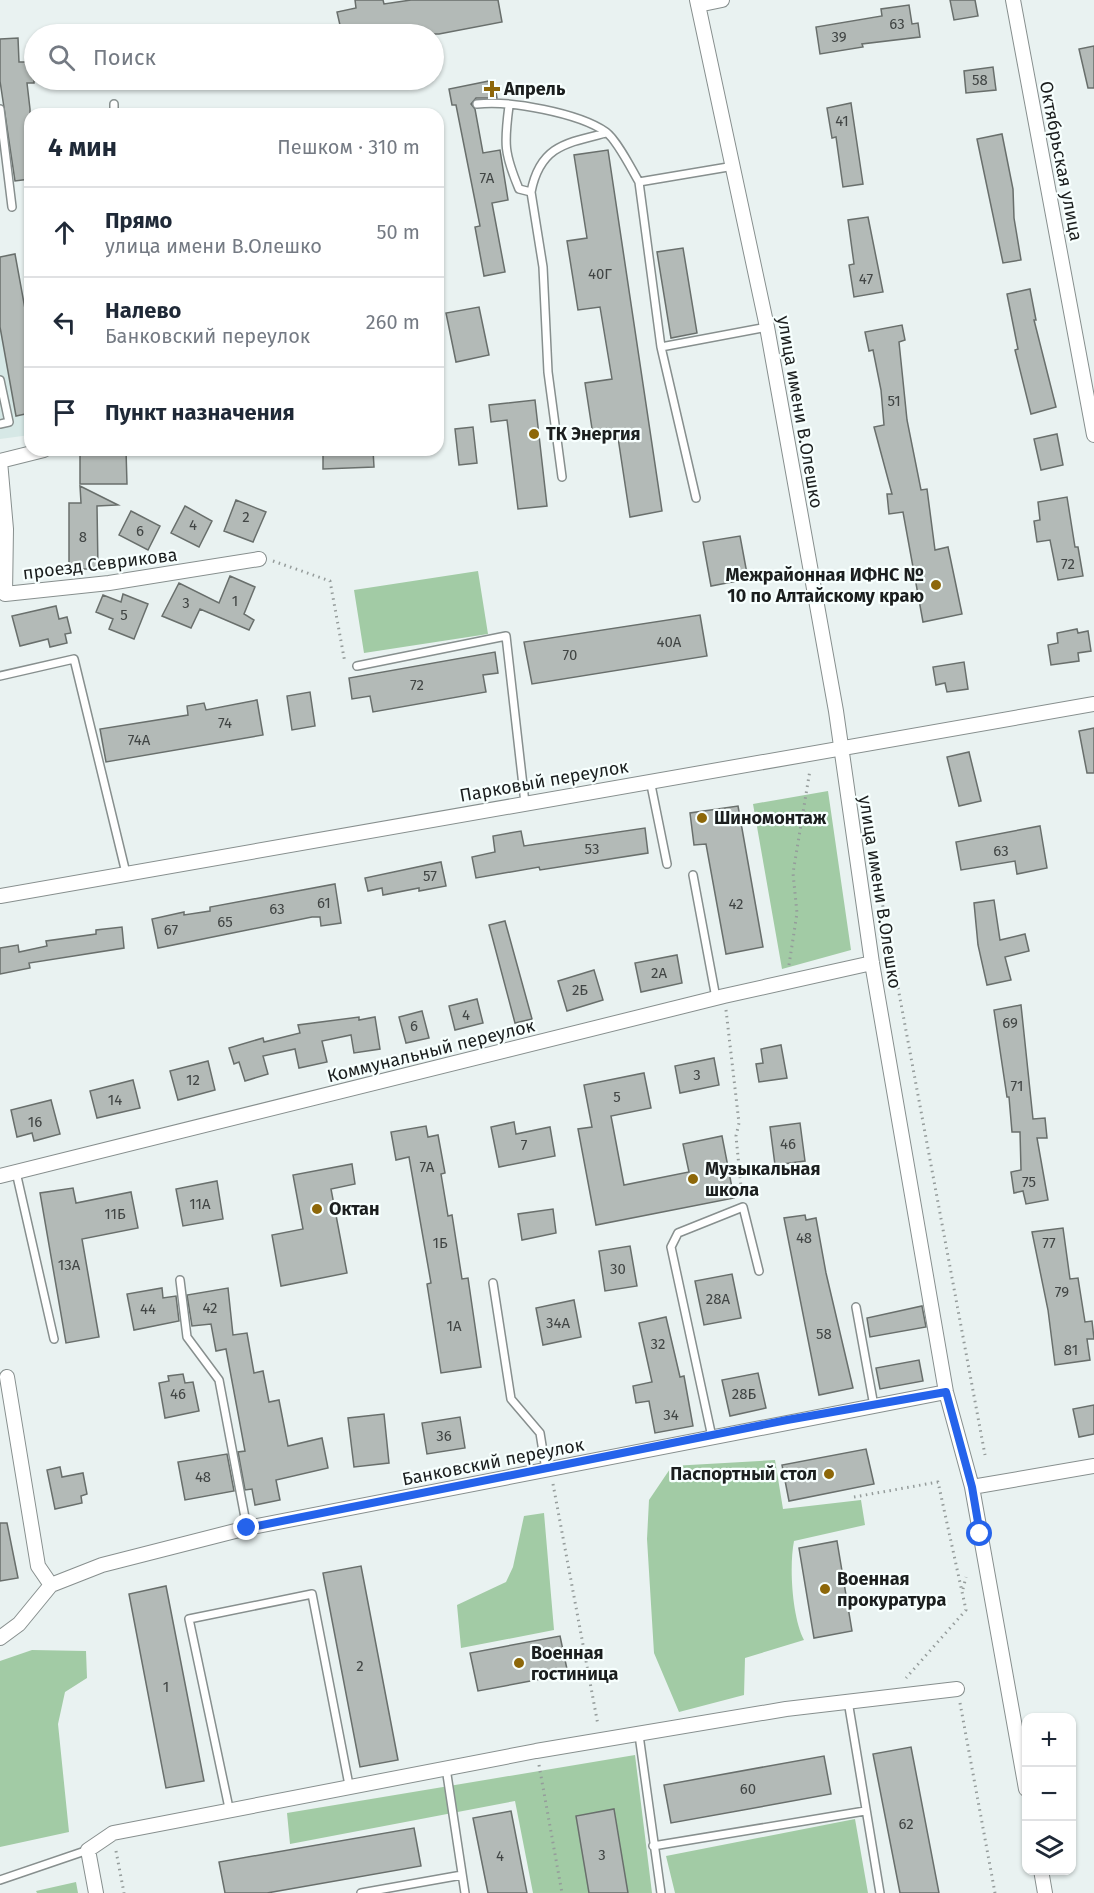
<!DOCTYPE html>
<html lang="ru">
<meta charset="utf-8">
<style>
body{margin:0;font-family:"Fira Sans",sans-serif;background:#f6f6f7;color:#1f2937}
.controls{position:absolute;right:18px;bottom:18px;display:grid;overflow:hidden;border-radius:12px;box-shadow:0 2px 4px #0004}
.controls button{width:54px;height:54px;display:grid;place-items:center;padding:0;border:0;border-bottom:2px solid #e0e1e3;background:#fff;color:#1f2937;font:30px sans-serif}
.stop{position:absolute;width:18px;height:18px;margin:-14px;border:4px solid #2563eb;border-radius:50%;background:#fff}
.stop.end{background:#2563eb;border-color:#fff;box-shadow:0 2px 6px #0008}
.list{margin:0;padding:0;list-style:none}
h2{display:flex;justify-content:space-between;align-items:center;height:78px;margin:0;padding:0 24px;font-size:26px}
h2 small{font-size:20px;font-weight:400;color:#747a83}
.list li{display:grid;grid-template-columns:39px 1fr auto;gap:18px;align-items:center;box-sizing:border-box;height:90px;padding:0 24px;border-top:2px solid #e0e1e3}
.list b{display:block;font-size:22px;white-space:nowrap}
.list p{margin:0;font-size:20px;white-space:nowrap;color:#747a83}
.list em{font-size:20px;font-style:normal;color:#747a83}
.icon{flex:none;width:33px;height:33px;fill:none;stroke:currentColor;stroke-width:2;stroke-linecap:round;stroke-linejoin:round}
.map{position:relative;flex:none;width:1094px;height:1893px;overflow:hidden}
.search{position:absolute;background:#fff;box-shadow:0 2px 4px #0004;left:24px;top:24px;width:420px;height:66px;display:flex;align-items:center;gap:15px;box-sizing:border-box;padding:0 21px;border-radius:33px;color:#747a83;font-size:22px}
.panel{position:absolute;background:#fff;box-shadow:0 2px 4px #0004;left:24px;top:108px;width:420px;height:348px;border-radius:18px}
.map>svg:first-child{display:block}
.built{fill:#d6e8e6}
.green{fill:#a2cba5}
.building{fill:#b3bab7;stroke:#696f6c;stroke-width:1.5}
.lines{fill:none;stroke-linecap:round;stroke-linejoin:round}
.lane-casing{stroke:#878f8e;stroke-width:10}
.street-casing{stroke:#878f8e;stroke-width:16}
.path{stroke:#959c9b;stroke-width:3;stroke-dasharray:1.5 4.5;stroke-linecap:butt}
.lane{stroke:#fff;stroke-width:7}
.street{stroke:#fff;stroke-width:14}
.route{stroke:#2563eb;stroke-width:8}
.poi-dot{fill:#8d6709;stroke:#f7fffe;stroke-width:2}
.labels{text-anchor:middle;stroke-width:4.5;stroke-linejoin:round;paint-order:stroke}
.number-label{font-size:15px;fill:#414544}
.poi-label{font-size:18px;font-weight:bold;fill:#1b1e1e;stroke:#f7fffe;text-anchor:start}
.street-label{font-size:18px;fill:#1b1e1e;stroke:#f7fffe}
</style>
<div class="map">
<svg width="1094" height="1893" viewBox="0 0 1094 1893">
<rect width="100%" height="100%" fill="#e9f2f1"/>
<path class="built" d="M15,254L30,336V435L0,439V257Z"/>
<path class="green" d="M478,571L488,634L364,653L354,590Z
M828,791L851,950L782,969L753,804Z
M775,1460L783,1509L861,1500L865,1525L794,1541C789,1566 792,1617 804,1640L745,1658L744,1695L679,1712L654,1653L647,1539L649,1500L672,1466Z
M544,1513L554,1630L461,1648L457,1605L506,1582L513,1567L524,1516Z
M32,1650L86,1651L87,1678L65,1692L58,1724L69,1832L0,1847V1661Z
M635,1755L652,1893H533L515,1801L290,1844L287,1813Z
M855,1819L868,1893H675L666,1856Z
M76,1882L78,1893H37L36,1891Z"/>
<path class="building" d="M355,0H383L384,4L411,0H498L502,22L439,34H342L337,12L356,8Z
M950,0H975L978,16L954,20Z
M909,5L912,24L918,23L920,37L862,44L863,47L820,54L816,27L882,16L881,9Z
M18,38L19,62H34V83H27L30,109V179L15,181L0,81V39Z
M1094,46V88H1088L1079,49Z
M993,67L996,90L966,93L964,71Z
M494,80L497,98H476L471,104L475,109L483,153L500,150L508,200L492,203L505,272L484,276L475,227L480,226L456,105H452L449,89Z
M851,103L863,184L843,187L836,137L832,138L827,108Z
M1002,134L1013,189L1014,218L1021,260L1003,263L977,139Z
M608,150L662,511L630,517L617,431L593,435L585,383L612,379L600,307L578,310L567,241L587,238L574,155Z
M868,217L883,292L854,297L849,265L854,264L848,220Z
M683,248L697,333L671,338L657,252Z
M15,254L30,336V413L16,416L0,327V257Z
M1030,289L1036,320H1034L1056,407L1031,414L1015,350L1018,349L1007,294Z
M479,307L489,355L456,362L446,313Z
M902,325L905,340L899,342L907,420L921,490L927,489L935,550L948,547L962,614L923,622L903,512L889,514L887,494H892L874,427L884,425L881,390L873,350L869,351L865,332Z
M535,400L547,506L518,509L507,420L491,422L489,405Z
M473,427L477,463L459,465L455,429Z
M1057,434L1063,465L1041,470L1034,439Z
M80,450H126L127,484H80Z
M323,450H373L374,467L323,469Z
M80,486L118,505L97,506L98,569H69V503H81Z
M1067,497L1075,547H1078L1083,576L1058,580L1050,540L1037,542L1034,521L1040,520L1038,502Z
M236,500L266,512L253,542L224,531Z
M185,506L212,521L199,547L171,533Z
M131,511L160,526L148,550L119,535Z
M740,536L748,579L711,586L703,542Z
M230,576L255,587L244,614L254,620L249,630L200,609L191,628L162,616L179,583L219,603Z
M123,594L148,604L134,639L109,629L113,619L96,612L103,595L121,602Z
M56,606L59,619L67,617L71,633L65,634L67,643L50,647L48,639L20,646L12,616Z
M700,615L707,656L532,684L524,642Z
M1077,629L1078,633L1088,631L1091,651L1078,653L1079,661L1051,665L1048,645L1058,643L1057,633Z
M495,652L498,673L483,675L486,692L373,712L370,696L352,699L349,678Z
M964,662L968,689L947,692L945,683L936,685L933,667Z
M310,692L315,726L292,730L287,696Z
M257,700L263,735L106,762L100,729L188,715L187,706L204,703L206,710Z
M1094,728V773H1087L1079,731Z
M969,752L981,801L959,806L947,757Z
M738,806L763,947L726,954L706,844L694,845L690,813Z
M1040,826L1047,868L1017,874L1015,861L961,870L956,842Z
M645,828L648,853L540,870L539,867L476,878L472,857L495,852L493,836L521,831L524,846Z
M441,862L446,886L419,891V888L383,895L382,888L368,891L365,878Z
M335,884L341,923L321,926L320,917H312L158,948L152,919L184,912V915L210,911V907Z
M994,900L1000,940L1025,934L1029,951L1005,957L1011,980L987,985L978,945L974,903Z
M505,921L532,1019L515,1023L489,925Z
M122,927L124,948L29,963L30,968L0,974V948L18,945L19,952L47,946L46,941L96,934V930Z
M677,955L682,983L641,992L635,963Z
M594,970L603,1000L567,1011L558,981Z
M477,999L483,1023L455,1030L449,1006Z
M1021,1005L1033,1119L1045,1118L1047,1138H1037L1048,1200L1026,1204L1023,1191L1014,1193L1011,1172L1021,1170L1020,1132H1012L1009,1097H1007L994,1010Z
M422,1011L429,1038L406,1043L399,1017Z
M359,1017V1020L375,1017L380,1049L354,1053L351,1035L322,1041L327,1062L299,1068L295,1049L263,1056L268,1074L245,1081L239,1062L234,1064L229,1048L263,1038L264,1042L300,1033L298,1025Z
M781,1045L787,1078L759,1082L756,1064L763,1063L761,1049Z
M714,1058L719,1085L680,1093L675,1066Z
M208,1061L215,1090L178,1100L170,1071Z
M644,1073L651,1108L611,1116L624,1185L689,1172L683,1144L722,1136L734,1198L596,1225L578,1129L592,1127L584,1085Z
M133,1080L140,1108L97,1118L90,1091Z
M51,1100L60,1134L34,1141L32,1133L17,1137L11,1110Z
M514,1122L516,1134L550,1127L555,1156L499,1167L491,1127Z
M800,1123L805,1161L775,1165L770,1127Z
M426,1126L428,1137L438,1135L445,1173L441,1174L448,1216L452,1215L462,1279L468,1278L481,1367L441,1373L427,1284L431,1283L409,1157L396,1160L391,1132Z
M352,1164L355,1184L331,1189L347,1273L281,1286L272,1235L303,1229L293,1175Z
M217,1181L223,1219L183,1226L176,1189Z
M73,1188L76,1203L131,1192L138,1228L82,1239L99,1337L66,1343L40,1193Z
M553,1209L556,1233L522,1240L518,1214Z
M805,1215L806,1220L816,1218L826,1273L853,1388L819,1395L784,1218Z
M1063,1228L1070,1279L1078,1278L1085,1322L1092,1321L1094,1339H1087L1090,1360L1055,1365L1048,1310L1032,1232Z
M630,1246L637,1286L605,1291L599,1251Z
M732,1274L741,1318L704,1325L695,1281Z
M162,1288L163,1298L176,1296L179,1321L134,1330L127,1294Z
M228,1288L233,1335L247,1333L254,1373L263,1371L269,1402L279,1400L288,1446L322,1438L328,1468L276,1480L280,1500L255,1505L252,1489L245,1490L238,1452L245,1451L226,1349L216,1351L211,1324L192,1326L187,1295Z
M574,1300L581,1337L543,1345L536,1308Z
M922,1306L926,1327L870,1337L867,1318Z
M666,1317L680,1377L684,1376L693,1426L655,1433L649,1401L636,1403L633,1386L652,1382L639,1323Z
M919,1360L923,1381L880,1389L876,1368Z
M758,1373L766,1408L730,1416L722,1380Z
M183,1374L185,1383L193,1382L199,1411L165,1418L159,1383L169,1381L168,1376Z
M1094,1405V1434L1079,1437L1073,1409Z
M384,1414L389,1463L354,1467L348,1418Z
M460,1417L465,1448L427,1454L422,1423Z
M866,1449L874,1484L789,1501L782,1465Z
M227,1454L234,1491L185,1500L178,1462Z
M60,1467L62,1477L83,1473L87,1494L81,1496L82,1503L55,1509L47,1470Z
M0,1523H7L18,1578L0,1581Z
M837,1541L852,1631L814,1638L799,1548Z
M361,1566L398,1760L360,1767L323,1573Z
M166,1586L204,1781L166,1788L129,1594Z
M560,1636L568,1674L478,1691L470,1653Z
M911,1747L939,1893H900L873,1754Z
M824,1756L831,1794L671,1823L664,1785Z
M614,1809L628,1893H589L576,1816Z
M511,1811L527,1893H488L473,1818Z
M414,1828L421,1866L267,1893H225L219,1862Z"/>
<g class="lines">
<defs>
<path id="lane" d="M114,104V114
M477,104C509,100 579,113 606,132C617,140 632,170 639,182
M509,106C504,144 504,153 519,189L531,192L543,267L548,372L562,477
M0,109L12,207
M531,192C540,146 566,143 606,133
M661,347L767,327
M0,380L9,422L0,424
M696,498L661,347L639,182L734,166
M357,666L506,636L525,803
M0,676L74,659L126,873
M650,780L667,864
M693,875L716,998
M16,1172L54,1339
M180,1280L187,1337L219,1380L247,1528
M493,1283L511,1399L540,1433L546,1470
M856,1307L874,1406
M712,1437L671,1247L678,1233L743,1207L759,1271
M848,1701L880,1893
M639,1735L661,1893
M446,1768L465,1893
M229,1808L189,1619L312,1594L349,1785
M653,1846L865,1811
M0,1880L88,1850
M361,1893L462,1875"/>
<path id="street" d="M697,0L767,327L836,711L872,963L946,1392L972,1487L1026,1789
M1013,0L1094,435
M698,5L722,0
M44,450L0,461L6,529L5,594L109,583L259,559
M0,896L1094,704
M0,1176L724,996L872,963
M7,1377L38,1566L51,1585
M972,1487L1094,1466
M0,1638L19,1624L51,1585L102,1565L247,1528L946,1392
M1041,1870L1045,1893
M96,1893L88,1850L113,1833L536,1751L786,1709L957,1689"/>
</defs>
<use href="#lane" class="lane-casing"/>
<use href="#street" class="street-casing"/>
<path class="path" d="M273,561L330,581L345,663
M875,864L985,1455
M789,965L797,913L793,873L810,770
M726,1010L739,1123L736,1136L742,1197
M553,1484L598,1725
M854,1497L938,1482L966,1610L906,1678
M963,1589L966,1577
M960,1703L995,1893
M539,1765L562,1893
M116,1851L124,1893"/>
<use href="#lane" class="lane"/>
<use href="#street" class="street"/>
</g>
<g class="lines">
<path class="route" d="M247,1528L787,1420L946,1392L972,1487L980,1534"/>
</g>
<g class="poi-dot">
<path d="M489 80h6v6h6v6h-6v6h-6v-6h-6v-6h6z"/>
<circle cx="534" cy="434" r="6"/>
<circle cx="936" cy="585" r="6"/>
<circle cx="702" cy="818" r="6"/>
<circle cx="693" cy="1179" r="6"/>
<circle cx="317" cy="1209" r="6"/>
<circle cx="829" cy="1474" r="6"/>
<circle cx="825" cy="1589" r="6"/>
<circle cx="519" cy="1663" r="6"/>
</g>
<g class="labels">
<g class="number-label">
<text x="897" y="29">63</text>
<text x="839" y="42">39</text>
<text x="980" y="85">58</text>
<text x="842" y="126">41</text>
<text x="487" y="183">7А</text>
<text x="600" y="279">40Г</text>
<text x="866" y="284">47</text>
<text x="894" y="406">51</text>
<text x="246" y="522">2</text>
<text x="193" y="530">4</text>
<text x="140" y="536">6</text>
<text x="83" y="542">8</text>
<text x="1068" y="569">72</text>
<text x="235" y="606">1</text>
<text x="186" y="608">3</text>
<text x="124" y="620">5</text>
<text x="669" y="647">40А</text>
<text x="570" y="660">70</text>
<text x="417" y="690">72</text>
<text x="225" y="728">74</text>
<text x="139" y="745">74А</text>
<text x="592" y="854">53</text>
<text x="1001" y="856">63</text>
<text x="430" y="881">57</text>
<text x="324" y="908">61</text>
<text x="736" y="909">42</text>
<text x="277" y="914">63</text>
<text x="225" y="927">65</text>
<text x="171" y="935">67</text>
<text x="659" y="978">2А</text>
<text x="580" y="995">2Б</text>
<text x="466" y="1020">4</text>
<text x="1010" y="1028">69</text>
<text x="414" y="1031">6</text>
<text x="697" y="1080">3</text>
<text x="193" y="1085">12</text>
<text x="1017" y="1091">71</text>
<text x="617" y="1102">5</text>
<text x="115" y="1105">14</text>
<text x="35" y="1127">16</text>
<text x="788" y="1149">46</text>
<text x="524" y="1150">7</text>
<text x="427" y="1172">7А</text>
<text x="1029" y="1187">75</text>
<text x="200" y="1209">11А</text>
<text x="115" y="1219">11Б</text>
<text x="804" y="1243">48</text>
<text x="440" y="1248">1Б</text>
<text x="1049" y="1248">77</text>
<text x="69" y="1270">13А</text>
<text x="618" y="1274">30</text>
<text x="1062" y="1297">79</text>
<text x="718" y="1304">28А</text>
<text x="210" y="1313">42</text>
<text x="148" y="1314">44</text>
<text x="558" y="1328">34А</text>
<text x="454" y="1331">1А</text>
<text x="824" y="1339">58</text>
<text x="658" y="1349">32</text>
<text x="1071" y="1355">81</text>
<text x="178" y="1399">46</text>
<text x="744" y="1399">28Б</text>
<text x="671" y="1420">34</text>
<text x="444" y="1441">36</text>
<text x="203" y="1482">48</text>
<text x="360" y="1671">2</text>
<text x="166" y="1692">1</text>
<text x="748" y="1794">60</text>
<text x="906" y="1829">62</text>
<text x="602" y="1860">3</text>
<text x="500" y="1861">4</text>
</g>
<g class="poi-label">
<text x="504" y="95">Апрель</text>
<text x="546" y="440">ТК Энергия</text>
<text x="924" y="581" text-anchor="end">Межрайонная ИФНС №<tspan x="924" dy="21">10 по Алтайскому краю</tspan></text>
<text x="714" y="824">Шиномонтаж</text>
<text x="705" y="1175">Музыкальная<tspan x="705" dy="21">школа</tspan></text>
<text x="329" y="1215">Октан</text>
<text x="817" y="1480" text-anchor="end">Паспортный стол</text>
<text x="837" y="1585">Военная<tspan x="837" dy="21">прокуратура</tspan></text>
<text x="531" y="1659">Военная<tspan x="531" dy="21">гостиница</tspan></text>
</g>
<g class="street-label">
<text transform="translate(1061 161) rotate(79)" y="6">Октябрьская улица</text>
<text transform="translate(800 412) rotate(80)" y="6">улица имени В.Олешко</text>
<text transform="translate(100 564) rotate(-7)" y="6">проезд Севрикова</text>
<text transform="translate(544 781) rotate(-10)" y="6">Парковый переулок</text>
<text transform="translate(880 892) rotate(81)" y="6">улица имени В.Олешко</text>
<text transform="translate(431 1051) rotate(-14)" y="6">Коммунальный переулок</text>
<text transform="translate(493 1462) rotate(-11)" y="6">Банковский переулок</text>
</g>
</g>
</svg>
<div class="controls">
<button>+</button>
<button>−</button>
<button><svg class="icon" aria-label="layers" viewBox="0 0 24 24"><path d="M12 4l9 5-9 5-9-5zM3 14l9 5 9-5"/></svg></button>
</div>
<div class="stop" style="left:980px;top:1534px"></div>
<div class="stop end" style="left:247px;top:1528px"></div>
<div class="search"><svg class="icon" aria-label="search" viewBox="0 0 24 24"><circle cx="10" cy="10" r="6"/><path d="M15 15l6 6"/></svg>Поиск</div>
<section class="panel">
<h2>4 мин<small>Пешком · 310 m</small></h2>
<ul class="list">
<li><svg class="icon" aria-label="ahead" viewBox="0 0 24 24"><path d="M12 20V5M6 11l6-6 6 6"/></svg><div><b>Прямо</b><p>улица имени В.Олешко</p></div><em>50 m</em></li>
<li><svg class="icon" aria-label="left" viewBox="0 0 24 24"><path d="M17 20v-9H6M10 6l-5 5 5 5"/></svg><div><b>Налево</b><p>Банковский переулок</p></div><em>260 m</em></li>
<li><svg class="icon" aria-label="arrive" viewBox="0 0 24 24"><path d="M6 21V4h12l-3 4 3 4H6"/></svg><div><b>Пункт назначения</b></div></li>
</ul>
</section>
</div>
